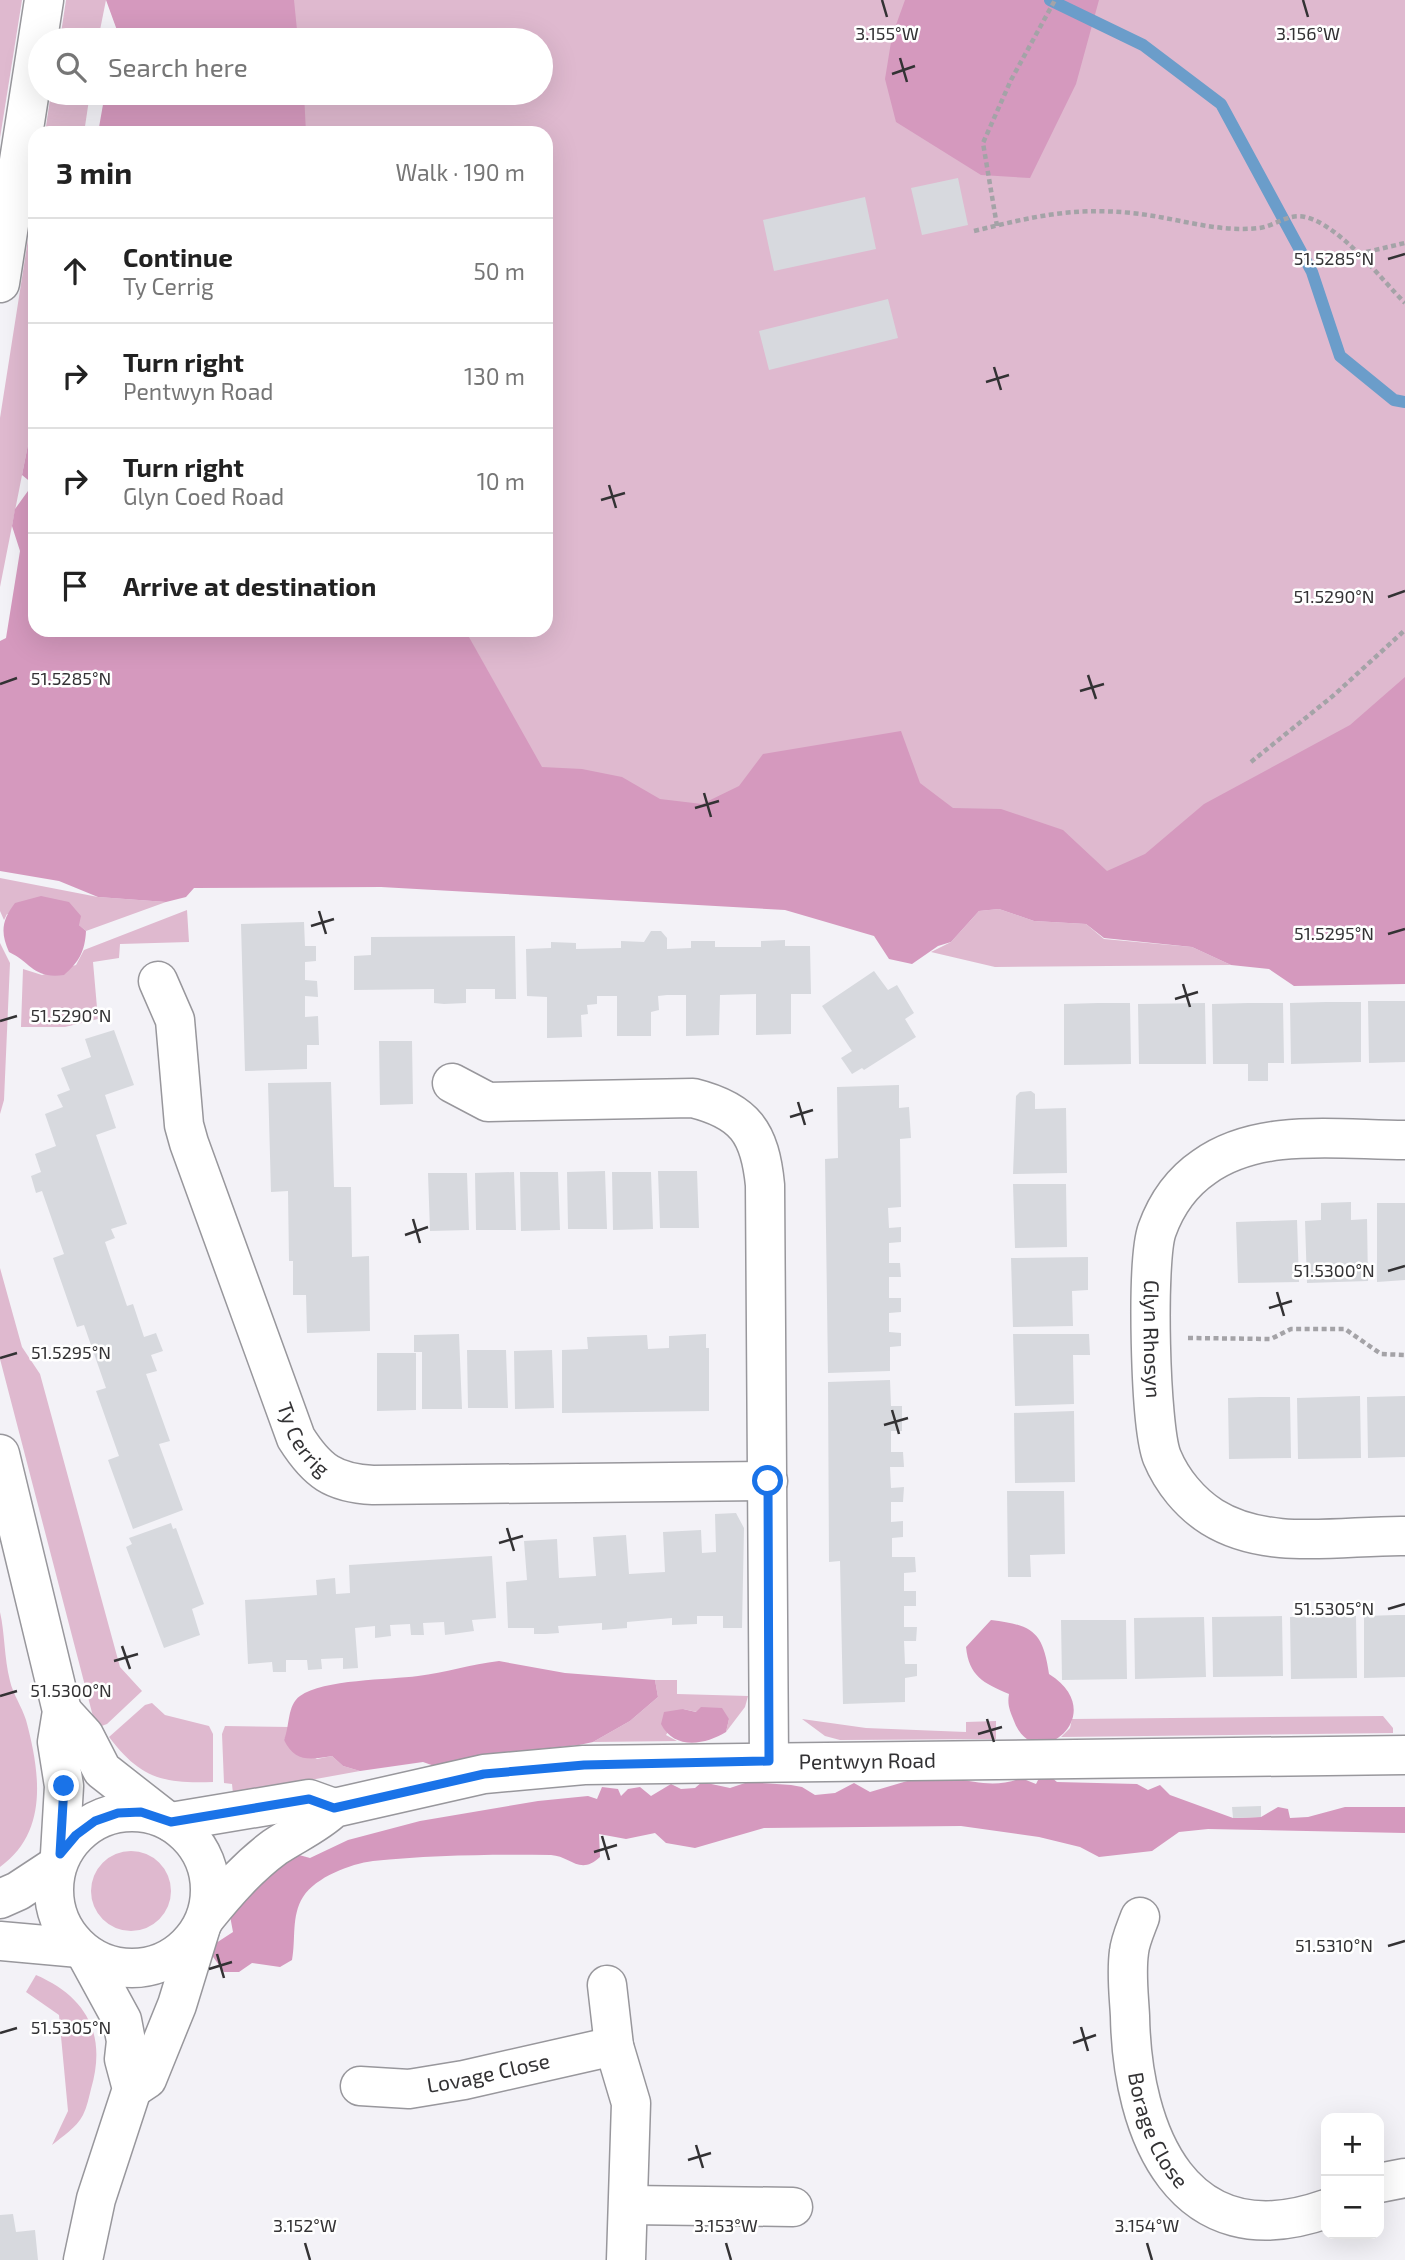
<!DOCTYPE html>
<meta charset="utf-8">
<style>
body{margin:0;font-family:"Exo 2",sans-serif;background:#f2f2f2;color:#222}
.controls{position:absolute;right:21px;bottom:21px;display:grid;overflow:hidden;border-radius:14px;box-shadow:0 7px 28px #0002}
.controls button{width:63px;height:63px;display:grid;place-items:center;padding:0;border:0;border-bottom:2px solid #e0e0e0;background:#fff;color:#222;font:35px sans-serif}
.stop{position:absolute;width:21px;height:21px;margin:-16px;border:5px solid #1a73e8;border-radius:50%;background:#fff}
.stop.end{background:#1a73e8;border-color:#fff;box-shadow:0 2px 7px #0008}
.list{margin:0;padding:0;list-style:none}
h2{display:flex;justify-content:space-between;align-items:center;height:91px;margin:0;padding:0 28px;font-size:30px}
h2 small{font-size:23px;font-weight:400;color:#767676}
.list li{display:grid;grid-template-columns:46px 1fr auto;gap:21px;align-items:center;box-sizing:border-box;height:105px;padding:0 28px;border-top:2px solid #e0e0e0}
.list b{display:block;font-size:26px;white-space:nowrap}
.list p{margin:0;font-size:23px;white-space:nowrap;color:#767676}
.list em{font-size:23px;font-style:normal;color:#767676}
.icon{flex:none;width:38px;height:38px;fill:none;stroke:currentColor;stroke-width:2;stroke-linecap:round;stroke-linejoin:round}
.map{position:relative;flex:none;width:1405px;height:2260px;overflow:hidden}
.search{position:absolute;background:#fff;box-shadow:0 7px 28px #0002;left:28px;top:28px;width:525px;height:77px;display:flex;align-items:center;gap:18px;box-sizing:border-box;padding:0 24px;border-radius:38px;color:#767676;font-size:26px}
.panel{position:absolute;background:#fff;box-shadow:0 7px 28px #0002;left:28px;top:126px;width:525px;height:511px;border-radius:21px}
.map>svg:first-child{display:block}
.green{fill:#dfb9cf}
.forest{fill:#d599be}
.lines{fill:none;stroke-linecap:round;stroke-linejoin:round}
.stream{stroke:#6b9dca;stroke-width:12}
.building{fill:#d7d9de}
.minor-casing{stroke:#98979c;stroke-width:41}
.path{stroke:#a4a3a7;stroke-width:4.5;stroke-dasharray:5 3.5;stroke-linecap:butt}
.minor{stroke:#fff;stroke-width:38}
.route{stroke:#1a73e8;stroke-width:9}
.ticks{fill:none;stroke:#333234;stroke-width:2.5}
.labels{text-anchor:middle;stroke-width:5;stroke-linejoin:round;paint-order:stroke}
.street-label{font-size:21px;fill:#333234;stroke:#fff}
.ticks-label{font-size:18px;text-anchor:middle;fill:#333234;stroke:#fff;stroke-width:5;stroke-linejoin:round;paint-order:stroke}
</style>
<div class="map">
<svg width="1405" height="2260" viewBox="0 0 1405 2260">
<rect width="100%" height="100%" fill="#f3f2f7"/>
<path class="green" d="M0,0H22L0,138Z
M66,0H106L98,40H60Z
M146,0H1405V920L600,825L144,630H546V133H193L180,93H541V40H153Z
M51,93H90L84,133H45Z
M35,195V409L0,587V418Z
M0,878L98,897L166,902L86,931L79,925L7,914L4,920L0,911Z
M999,909L1034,921L1086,924L1104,939L1192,947L1231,965L995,967L931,952L951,942L979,911Z
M187,910L189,942L120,944L119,958L93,962L98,1019L65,1027H21L23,969L42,975L76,965L84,950Z
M0,943L10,963L4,1100L0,1114Z
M0,1268L22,1347L40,1374L120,1667L142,1691L107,1724L96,1728L0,1359Z
M0,1612C5,1634 4,1657 10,1681C13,1694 22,1707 26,1720C40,1772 49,1832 0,1867Z
M655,1680H677V1694L748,1696L745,1707L726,1732L729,1719L683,1709L666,1735L677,1741L593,1742L630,1721L658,1697Z
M152,1703L165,1715L209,1726L213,1734V1782C163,1784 140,1778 109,1737L145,1705Z
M1383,1716L1393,1728V1733L1061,1737L1070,1728L1072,1719Z
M802,1719L866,1728L966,1732V1722L996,1721V1739L840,1740L825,1736Z
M225,1726L290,1727L284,1740L317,1759L332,1756L343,1766L360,1771L233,1794L232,1784L224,1783L222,1734Z
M91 1891a40 40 0 1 1 80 0a40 40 0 1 1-80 0Z
M36,1975C87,1997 107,2035 91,2089C89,2097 87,2107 83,2115C76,2128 63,2136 52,2145L68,2111L59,2015L26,1992Z"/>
<path class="forest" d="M106,0H294L298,40H116L118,33Z
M905,0H1099L1076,84L1030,178L981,175L896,122L885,79L892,36Z
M105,93H304L306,133H98Z
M35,409V630H465L542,767L582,769L622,777L660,799L702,804L739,786L763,754L901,731L920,783L953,808L1001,809L1063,830L1107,871L1145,854L1204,804L1350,725L1405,677V984L1294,986L1269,969L1231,965L1192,947L1104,938L1086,924L1034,921L999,909L979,911L951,942L938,946L912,964L889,959L874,936L785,910L381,887L194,888L186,897L166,902L98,897L59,881L0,871V641L6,638L20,551L12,526L15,509L33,484L22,475Z
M41,896L69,902L81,916L79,925L86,931C85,951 79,962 64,975C33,979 32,963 9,952C0,932 2,920 15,903Z
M991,1620C1033,1625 1043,1632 1049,1674C1113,1714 1035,1777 1014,1721C1010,1711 1007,1705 1009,1694C983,1683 969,1676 966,1647Z
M499,1661L565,1673L655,1680L658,1697L630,1721L593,1742L579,1745L522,1751L440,1768L423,1762L360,1771L343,1766L332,1756C309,1760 295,1762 284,1740C290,1726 287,1705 300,1696C323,1679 389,1680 418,1676C445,1673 471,1664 499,1661Z
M701,1707L722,1708L729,1719L726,1732C705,1745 674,1750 661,1724L664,1712L683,1709L696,1712Z
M949,1777C975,1782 996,1788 1021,1778L1036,1784L1039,1778L1051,1777L1057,1782L1137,1784L1148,1790L1160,1785L1170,1795L1233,1818L1261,1817L1278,1807L1288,1809L1290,1818L1308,1817L1345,1807H1405V1833L1208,1829L1179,1832L1152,1851L1099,1857L1080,1847L1039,1837L961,1826L764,1828L695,1848L666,1843L655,1833L626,1839L599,1834L600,1857C580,1876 570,1856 551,1855C495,1854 429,1855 373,1861C350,1864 316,1877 303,1897C291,1916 296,1939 292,1960L280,1967L252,1963L239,1972H224L211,1954L213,1945L233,1932L230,1916L273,1870L299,1855L310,1858L348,1840L420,1821L538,1801L588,1796L597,1799L602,1787L618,1789L621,1796L628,1789L640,1787L651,1796L671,1784L681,1789L695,1788L702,1782L730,1788L748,1782L791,1785L802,1787L815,1795L835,1793L854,1783L870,1792L914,1779Z"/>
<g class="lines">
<path class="stream" d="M1050,0L1143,45L1221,104L1312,272L1340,356L1394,400L1405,402"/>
</g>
<path class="building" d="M958,178L968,225L922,235L911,188Z
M865,197L876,249L774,271L763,220Z
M888,299L898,338L769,370L759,331Z
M304,922L305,946H316V961L305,962V980L317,981L318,997L305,996V1017L318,1016L319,1045H307V1069L245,1071L241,924Z
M651,931H661L667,938V949L691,948V941H715V947H761V941L785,940V946H810L811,994H791V1034L756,1035V994L720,995L719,1035L686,1036V995H667L658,996L659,1010L651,1012V1036H617V996H597V1004L587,1005L588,1014L581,1015L582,1037L547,1038V997L527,996L526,949L551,948V942L576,943V949L621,948V941L644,942Z
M515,936L516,999H495V989H466V1003L444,1004L434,1003V989L354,990V956L371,955V937Z
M874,971L888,990L897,985L914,1013L905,1019L916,1037L864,1070L862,1068L852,1074L841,1058L852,1051L822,1006Z
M1368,1001H1405V1062L1369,1063Z
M1326,1002H1361V1062L1291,1064L1290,1003Z
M1098,1003H1130L1131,1064L1064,1065V1004Z
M1205,1003L1206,1064H1139L1138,1004Z
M1248,1003H1283L1284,1063H1268V1081H1248V1064H1213L1212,1004Z
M114,1030L134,1085L105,1095L116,1128L96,1135L127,1224L111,1229L115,1238L105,1242L127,1306L133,1304L144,1337L156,1333L163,1351L151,1355L157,1371L146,1374L170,1441L159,1444L183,1510L133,1529L108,1460L119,1456L96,1391L106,1388L84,1325L77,1327L53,1258L64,1254L42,1191L36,1193L31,1176L41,1172L35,1154L56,1146L45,1114L63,1107L57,1095L70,1090L61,1068L91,1057L85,1039Z
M379,1041H412L413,1104L380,1105Z
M331,1082L334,1187H351L352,1257L369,1256L370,1331L307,1333L306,1295H293V1261H289L288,1191L271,1192L268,1083Z
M899,1085V1108L909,1107L911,1138L900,1139L901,1207L888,1208L889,1228L901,1227V1242L889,1243V1263H900L901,1277H889V1298H901V1312L889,1313V1332L901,1333V1346L890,1347V1371L828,1373L825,1159L838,1158L837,1087Z
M1031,1091L1035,1094V1109L1066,1108L1067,1173L1013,1174L1016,1096L1020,1092Z
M605,1171L607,1229H568L567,1172Z
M658,1171H697L699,1228H660Z
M514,1172L516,1230H476L475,1173Z
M520,1172H558L560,1230L521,1231Z
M612,1172H651L653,1229L613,1230Z
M428,1173H467L469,1230L430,1231Z
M1013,1184H1066L1067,1247L1015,1248Z
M1351,1202V1220L1367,1219L1368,1281L1307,1283L1305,1221L1321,1220V1203Z
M1377,1203H1405V1280L1377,1282Z
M1297,1220L1299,1282L1238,1283L1236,1222Z
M1088,1257V1290L1072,1291L1073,1326L1013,1327L1011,1258Z
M459,1334L462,1409H422V1352H414V1335Z
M706,1334V1348H709V1411L562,1413V1350L588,1349L587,1337L647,1335L648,1349L669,1348V1336Z
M1013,1334H1089L1090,1355H1073L1074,1404L1015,1406Z
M467,1350H506L508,1408H468Z
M552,1350L554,1408L515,1409L514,1351Z
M377,1353H416V1410L377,1411Z
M890,1380L891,1406H902V1431H891V1452H903L904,1467H890L891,1488L904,1487L903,1502H891V1522L903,1521V1537L892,1538V1557H915L916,1572L904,1573V1591H916V1606H904V1627H917L916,1641H904L905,1664H917V1676L905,1678V1702L843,1704L840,1561L829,1562L828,1382Z
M1360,1396L1361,1458L1298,1459L1297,1398Z
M1405,1396V1457L1368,1458L1367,1397Z
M1260,1397H1290L1291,1458L1229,1459L1228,1398Z
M1074,1411L1075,1482L1015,1483L1014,1413Z
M1007,1491H1064L1065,1554L1030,1555L1031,1577H1008Z
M736,1513L744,1528L742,1628H723V1616H697V1624L672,1625V1618L627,1622V1628L602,1630V1623L558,1626L559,1633L546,1634H534V1628H508L506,1582L527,1580L524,1541L557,1539L559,1578L596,1576L593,1537L626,1535L629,1574L665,1572L663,1532L701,1530L702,1553L716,1552L715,1514Z
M171,1523L173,1529L176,1528L204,1604L192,1609L200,1635L164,1648L126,1547L132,1544L129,1538Z
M492,1556L496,1618L472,1620L474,1631L445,1635L444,1622L423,1623L424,1635H411L410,1624L390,1625L391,1636L375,1638V1626L355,1628L358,1668L343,1669V1658L321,1659L322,1669L308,1670L307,1660H286V1672H273L272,1662L248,1664L245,1600L317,1595L316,1580L335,1578L336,1594L350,1593L349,1565Z
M1397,1615H1405V1677L1364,1678V1616Z
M1282,1616L1283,1676L1213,1677L1212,1617Z
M1324,1616H1356L1357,1678L1291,1679L1290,1617Z
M1204,1617L1206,1677L1135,1679L1134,1618Z
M1061,1620H1126L1127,1679L1062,1680Z
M1261,1806V1817L1233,1818L1232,1807Z
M13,2214L16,2232L35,2230L38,2260H0V2215Z"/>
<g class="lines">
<defs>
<g id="minor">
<path d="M0,283L44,0"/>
<path id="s1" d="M158,981L175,1020L184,1125L189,1143L296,1438C317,1471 333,1483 373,1485L768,1481"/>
<path d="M452,1083L488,1102L693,1098C745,1111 760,1133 765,1185L769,1761"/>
<path id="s2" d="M1405,1140C1339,1140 1260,1127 1204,1167C1182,1182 1166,1205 1157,1230C1146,1261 1150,1427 1162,1457C1172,1481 1190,1503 1212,1517C1268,1552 1343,1535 1405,1536"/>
<path d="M0,1454L62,1711L57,1742L64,1786L60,1854"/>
<path d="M62,1711L84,1735L102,1770L162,1817"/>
<circle cx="132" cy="1890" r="78"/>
<path d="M171,1822L309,1799L334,1808"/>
<path d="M0,1899L18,1891L56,1866"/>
<path id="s3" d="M206,1917C227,1891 248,1867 275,1847C296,1833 316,1825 334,1808L484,1774L584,1765L1405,1755"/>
<path id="s4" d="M1140,1917C1136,1928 1130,1941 1129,1952C1126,1973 1129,1996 1130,2016C1132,2132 1182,2260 1326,2209"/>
<path d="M0,1941L79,1948"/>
<path d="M607,1985L614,2046L631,2103L626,2260"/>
<path id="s5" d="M360,2086L409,2089L464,2080L614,2046"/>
<path d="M132,2089L147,2079L177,2005L200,1930"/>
<path d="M1379,2183L1405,2178"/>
<path d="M629,2205L793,2207"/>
<path d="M83,2260L96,2199L132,2089L124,2059L126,2041L122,2020L86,1954"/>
</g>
</defs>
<use href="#minor" class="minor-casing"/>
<path class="path" d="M997,226L983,143L1011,80L1055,0
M974,231C1032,217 1070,207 1132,213C1174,217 1216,233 1259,228C1275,226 1288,213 1305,217C1340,225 1380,278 1405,303
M1358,254L1405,243
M1251,762L1334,695L1405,630
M1188,1338L1271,1339L1291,1329H1345L1381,1354L1405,1355"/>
<use href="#minor" class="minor"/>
</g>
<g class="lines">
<path class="route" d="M64,1786L60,1854L76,1835L95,1821L118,1813L141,1812L171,1822L309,1799L334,1808L484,1774L584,1765L769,1761L768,1481"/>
</g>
<path class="ticks" d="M882,0L887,17M1303,0L1308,17M900,58L907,82M892,74L915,66M1388,259L1405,254M994,367L1001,390M986,382L1009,375M609,485L616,508M601,500L625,493M1388,597L1405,591M1088,675L1096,699M0,684L17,678M1080,691L1104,684M704,793L711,817M695,808L719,801M319,911L326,934M311,926L334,919M1388,934L1405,929M1183,984L1190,1007M1175,999L1198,992M0,1021L17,1016M798,1102L805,1125M790,1117L813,1110M413,1219L420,1243M405,1235L428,1227M1388,1271L1405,1266M1277,1292L1284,1316M1269,1308L1292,1301M0,1358L17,1353M892,1410L899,1434M884,1425L908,1418M507,1528L514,1551M499,1543L523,1536M1388,1609L1405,1604M122,1646L130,1669M114,1661L138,1654M0,1696L17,1691M987,1719L994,1742M978,1734L1002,1727M602,1836L609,1860M594,1852L617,1845M1388,1946L1405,1941M217,1954L224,1978M209,1969L232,1962M1081,2027L1088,2051M0,2033L17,2028M1073,2043L1096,2035M696,2145L703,2168M688,2160L711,2153M305,2243L310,2260M726,2243L731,2260M1147,2243L1152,2260"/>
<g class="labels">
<g class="street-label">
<text dy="7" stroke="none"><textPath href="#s2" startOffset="396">Glyn Rhosyn</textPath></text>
<text dy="7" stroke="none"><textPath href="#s1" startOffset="485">Ty Cerrig</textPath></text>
<text dy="7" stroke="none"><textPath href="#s3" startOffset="707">Pentwyn Road</textPath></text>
<text dy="7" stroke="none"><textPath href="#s5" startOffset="130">Lovage Close</textPath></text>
<text dy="7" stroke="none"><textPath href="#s4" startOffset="220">Borage Close</textPath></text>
</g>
</g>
<g class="ticks-label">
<text x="887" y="40">3.155°W</text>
<text x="1308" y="40">3.156°W</text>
<text x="1334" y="265">51.5285°N</text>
<text x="1334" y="603">51.5290°N</text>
<text x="71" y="685">51.5285°N</text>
<text x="1334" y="940">51.5295°N</text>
<text x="71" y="1022">51.5290°N</text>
<text x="1334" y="1277">51.5300°N</text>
<text x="71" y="1359">51.5295°N</text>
<text x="1334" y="1615">51.5305°N</text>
<text x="71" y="1697">51.5300°N</text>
<text x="1334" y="1952">51.5310°N</text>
<text x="71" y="2034">51.5305°N</text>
<text x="305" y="2232">3.152°W</text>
<text x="726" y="2232">3.153°W</text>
<text x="1147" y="2232">3.154°W</text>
</g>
</svg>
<div class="controls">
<button>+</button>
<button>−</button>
</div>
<div class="stop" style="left:768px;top:1481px"></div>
<div class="stop end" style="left:64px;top:1786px"></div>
<div class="search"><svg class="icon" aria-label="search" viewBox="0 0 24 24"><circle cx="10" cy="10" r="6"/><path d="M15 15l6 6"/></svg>Search here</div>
<section class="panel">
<h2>3 min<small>Walk · 190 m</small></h2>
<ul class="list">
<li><svg class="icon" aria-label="ahead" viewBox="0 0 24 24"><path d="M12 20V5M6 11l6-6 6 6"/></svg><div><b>Continue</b><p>Ty Cerrig</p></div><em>50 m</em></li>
<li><svg class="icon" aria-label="right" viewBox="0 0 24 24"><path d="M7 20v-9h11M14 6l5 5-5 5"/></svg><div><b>Turn right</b><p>Pentwyn Road</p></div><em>130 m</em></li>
<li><svg class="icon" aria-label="right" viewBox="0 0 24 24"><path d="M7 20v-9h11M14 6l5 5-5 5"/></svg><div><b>Turn right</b><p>Glyn Coed Road</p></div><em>10 m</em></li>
<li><svg class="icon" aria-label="arrive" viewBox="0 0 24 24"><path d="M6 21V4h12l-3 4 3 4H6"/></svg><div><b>Arrive at destination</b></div></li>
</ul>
</section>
</div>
